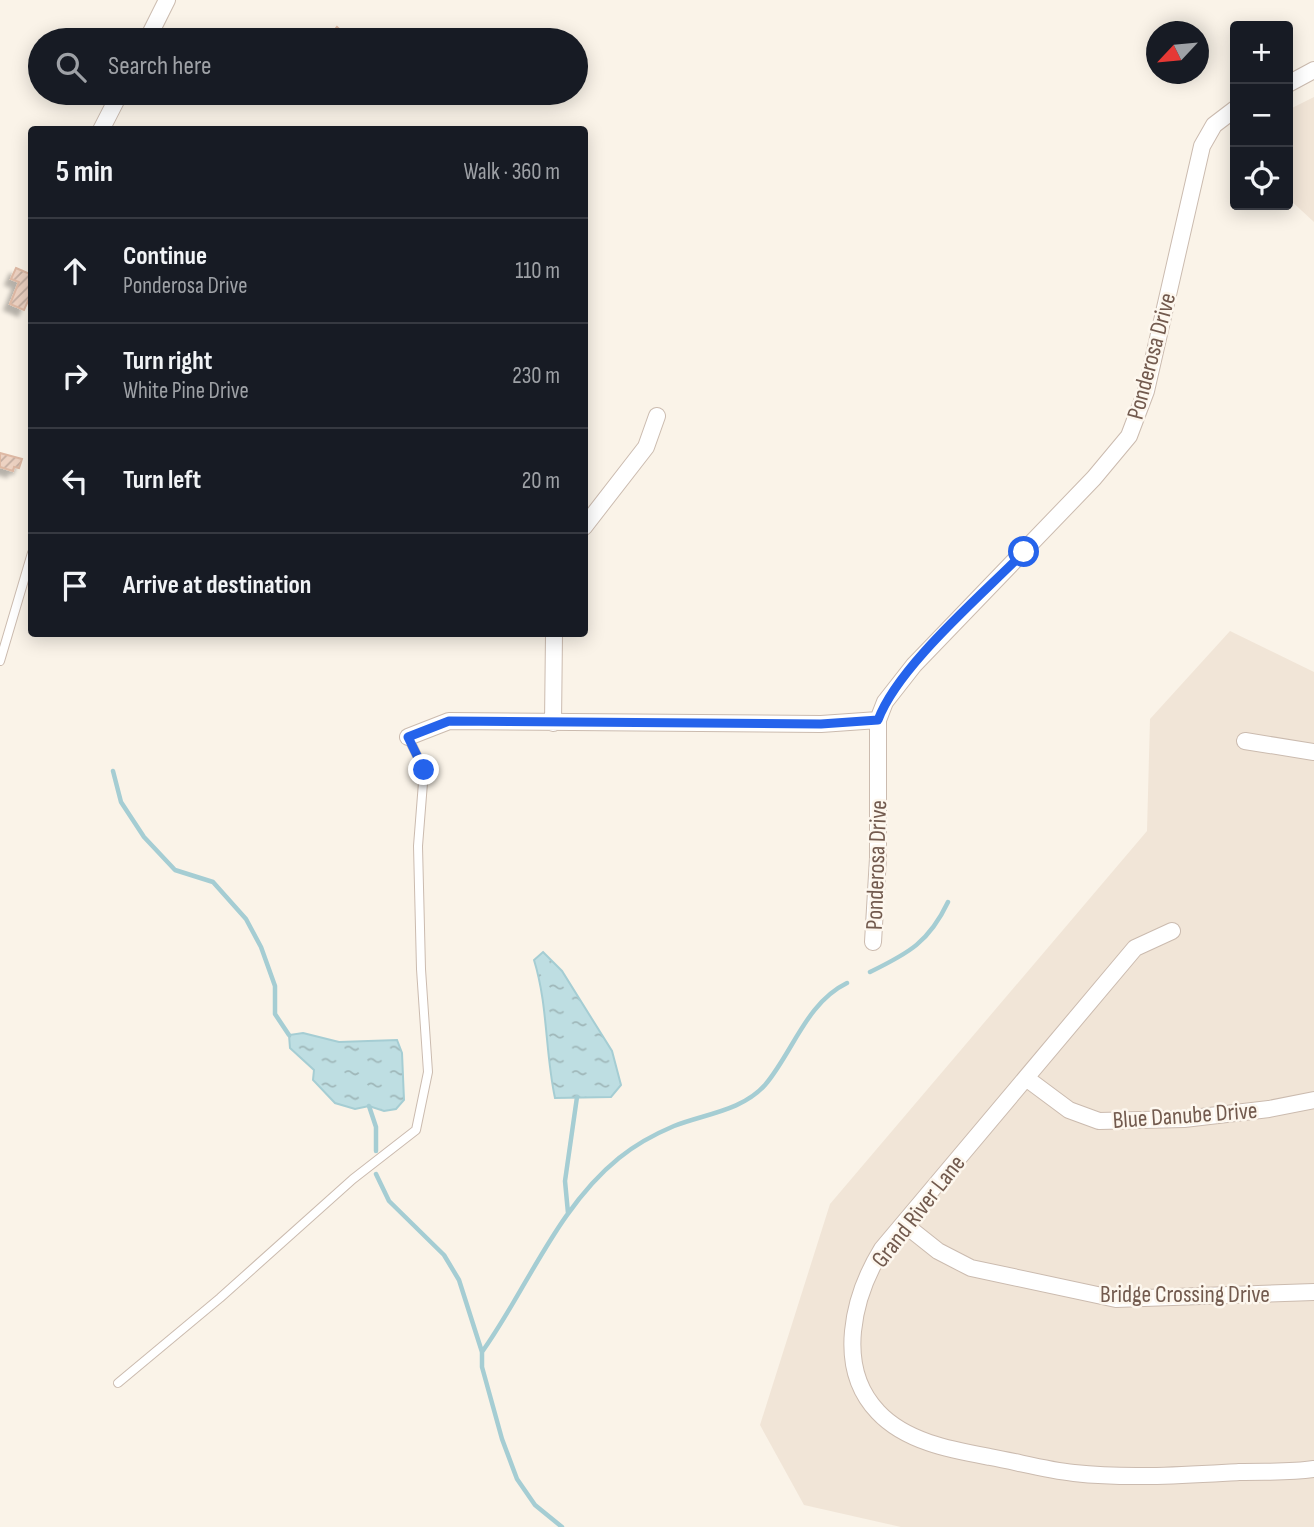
<!DOCTYPE html>
<meta charset="utf-8">
<style>
body{margin:0;font-family:"Sofia Sans Condensed",sans-serif;background:#20242c;color:#f1f3f6}
.controls{position:absolute;right:21px;top:21px;display:grid;overflow:hidden;border-radius:7px;box-shadow:0 4px 18px #0003}
.controls button{width:63px;height:63px;display:grid;place-items:center;padding:0;border:0;border-bottom:2px solid #363941;background:#171b24;color:#f1f3f6;font:35px sans-serif}
.compass{position:absolute;left:1146px;top:21px;width:63px;height:63px;border-radius:50%;background:#171b24;box-shadow:0 4px 18px #0003;rotate:244deg}
.stop{position:absolute;width:21px;height:21px;margin:-16px;border:5px solid #2563eb;border-radius:50%;background:#fff}
.stop.end{background:#2563eb;border-color:#fff;box-shadow:0 2px 7px #0008}
.list{margin:0;padding:0;list-style:none}
h2{display:flex;justify-content:space-between;align-items:center;height:91px;margin:0;padding:0 28px;font-size:30px}
h2 small{font-size:23px;font-weight:400;color:#9ea1a6}
.list li{display:grid;grid-template-columns:46px 1fr auto;gap:21px;align-items:center;box-sizing:border-box;height:105px;padding:0 28px;border-top:2px solid #363941}
.list b{display:block;font-size:26px;white-space:nowrap}
.list p{margin:0;font-size:23px;white-space:nowrap;color:#9ea1a6}
.list em{font-size:23px;font-style:normal;color:#9ea1a6}
.icon{flex:none;width:38px;height:38px;fill:none;stroke:currentColor;stroke-width:2;stroke-linecap:round;stroke-linejoin:round}
.map{position:relative;flex:none;width:1314px;height:1527px;overflow:hidden}
.search{position:absolute;background:#171b24;box-shadow:0 4px 18px #0003;left:28px;top:28px;width:560px;height:77px;display:flex;align-items:center;gap:18px;box-sizing:border-box;padding:0 24px;border-radius:38px;color:#9ea1a6;font-size:26px}
.panel{position:absolute;background:#171b24;box-shadow:0 4px 18px #0003;left:28px;top:126px;width:560px;height:511px;border-radius:7px}
.map>svg:first-child{display:block}
.residential{fill:#f1e5d7}
.water{fill:url(#water-ripples);stroke:#a5cdd3;stroke-width:2}
.lines{fill:none;stroke-linecap:round;stroke-linejoin:round}
.stream{stroke:#a5cdd3;stroke-width:4.5}
.building{fill:url(#building-hatch);stroke:#deb9a4;stroke-width:2;filter:url(#shadow)}
.service-casing{stroke:#cbbbaf;stroke-width:10}
.minor-casing{stroke:#cbbbaf;stroke-width:18}
.service{stroke:#fff;stroke-width:8}
.minor{stroke:#fff;stroke-width:16}
.route{stroke:#2563eb;stroke-width:9}
.labels{text-anchor:middle;stroke-width:5;stroke-linejoin:round;paint-order:stroke}
.street-label{font-size:24px;fill:#725a4e;stroke:#fdf7ee}
</style>
<div class="map">
<svg width="1314" height="1527" viewBox="0 0 1314 1527">
<defs>
<pattern id="water-ripples" width="26" height="14" patternUnits="userSpaceOnUse" patternTransform="scale(1.75)"><rect width="26" height="14" fill="#bedee2"/><path d="M2 4q2-2 4 0t4 0M15 11q2-2 4 0t4 0" fill="none" stroke="#9fb7b9"/></pattern>
<pattern id="building-hatch" width="6" height="6" patternUnits="userSpaceOnUse" patternTransform="scale(1.75)"><rect width="6" height="6" fill="#edd2c2"/><path d="M-1 1l2-2M0 6l6-6M5 7l2-2" fill="none" stroke="#c4ada0"/></pattern>
<filter id="shadow"><feDropShadow dx="-6" dy="6" stdDeviation="2" flood-color="#0004"/></filter>
</defs>
<rect width="100%" height="100%" fill="#faf3e8"/>
<path class="residential" d="M1314,97V222L1288,198V110Z
M1230,631L1314,672V1527H901L804,1505L760,1425L830,1204L1147,831L1150,719Z"/>
<path class="water" d="M543,952L562,971L612,1051L621,1085L611,1097L555,1098C545,1052 548,1005 534,960Z
M303,1033L339,1042L397,1040L402,1053L404,1100L396,1109L384,1111L369,1106L355,1109L335,1103L313,1080L314,1070L290,1048L289,1035Z"/>
<g class="lines">
<path class="stream" d="M113,771L121,802L144,837L175,870L213,882L246,919L261,947L275,986V1014L289,1035
M870,972C909,953 929,942 948,902
M369,1106L376,1127V1151
M376,1174L389,1201L444,1255L459,1280L482,1352V1367L502,1439L517,1479L535,1505L562,1527
M568,1213L565,1181L577,1097
M482,1352C527,1289 557,1208 619,1158C635,1145 655,1134 674,1126C704,1114 742,1111 765,1085C793,1052 806,1003 847,983"/>
</g>
<path class="building" d="M337,27L352,40H326Z
M16,268L32,275V292L24,310L10,304L19,282L11,279Z
M0,453L22,459L19,468L14,467L13,471L0,467Z"/>
<g class="lines">
<defs>
<path id="service" d="M0,661L32,553
M118,1383L220,1298L353,1179L416,1130L428,1072L421,969L418,846L424,770L408,737"/>
<path id="minor" d="M147,40L167,0
M1288,84L1314,70
M101,130L120,93
M584,527L646,447L657,416
M553,723L554,634
M408,737L449,721L821,724L878,720
M1245,741L1314,752
M1172,931L1135,948L882,1249C853,1296 835,1367 878,1412C906,1442 952,1450 990,1457C1018,1462 1046,1470 1074,1473C1128,1479 1185,1475 1239,1472C1264,1471 1290,1473 1314,1469
M873,942L878,858V720L885,702L914,665L1094,478L1129,436L1146,391L1202,146L1214,125L1235,109
M1026,1078L1069,1110L1099,1121L1184,1119L1269,1109L1314,1100
M904,1224L938,1251L971,1268L1116,1299L1314,1292"/>
</defs>
<use href="#service" class="service-casing"/>
<use href="#minor" class="minor-casing"/>
<use href="#service" class="service"/>
<use href="#minor" class="minor"/>
</g>
<g class="lines">
<path class="route" d="M424,770L408,737L449,721L821,724L878,720C898,666 982,595 1024,552"/>
</g>
<g class="labels">
<g class="street-label">
<text transform="translate(1151 356) rotate(-75)" y="8">Ponderosa Drive</text>
<text transform="translate(876 865) rotate(-88)" y="8">Ponderosa Drive</text>
<text transform="translate(1185 1115) rotate(-4)" y="8">Blue Danube Drive</text>
<text transform="translate(918 1211) rotate(-52)" y="8">Grand River Lane</text>
<text x="1185" y="1302">Bridge Crossing Drive</text>
</g>
</g>
</svg>
<div class="controls">
<button>+</button>
<button>−</button>
<button><svg class="icon" aria-label="locate" viewBox="0 0 24 24"><circle cx="12" cy="12" r="6"/><path d="M12 2v4M12 18v4M2 12h4M18 12h4"/></svg></button>
</div>
<svg class="compass" viewBox="-18 -18 36 36"><path d="M0-13l5 13h-10z" fill="#e53935"/><path d="M0 13l5-13h-10z" fill="#9ea1a6"/></svg>
<div class="stop" style="left:1024px;top:552px"></div>
<div class="stop end" style="left:424px;top:770px"></div>
<div class="search"><svg class="icon" aria-label="search" viewBox="0 0 24 24"><circle cx="10" cy="10" r="6"/><path d="M15 15l6 6"/></svg>Search here</div>
<section class="panel">
<h2>5 min<small>Walk · 360 m</small></h2>
<ul class="list">
<li><svg class="icon" aria-label="ahead" viewBox="0 0 24 24"><path d="M12 20V5M6 11l6-6 6 6"/></svg><div><b>Continue</b><p>Ponderosa Drive</p></div><em>110 m</em></li>
<li><svg class="icon" aria-label="right" viewBox="0 0 24 24"><path d="M7 20v-9h11M14 6l5 5-5 5"/></svg><div><b>Turn right</b><p>White Pine Drive</p></div><em>230 m</em></li>
<li><svg class="icon" aria-label="left" viewBox="0 0 24 24"><path d="M17 20v-9H6M10 6l-5 5 5 5"/></svg><div><b>Turn left</b></div><em>20 m</em></li>
<li><svg class="icon" aria-label="arrive" viewBox="0 0 24 24"><path d="M6 21V4h12l-3 4 3 4H6"/></svg><div><b>Arrive at destination</b></div></li>
</ul>
</section>
</div>
